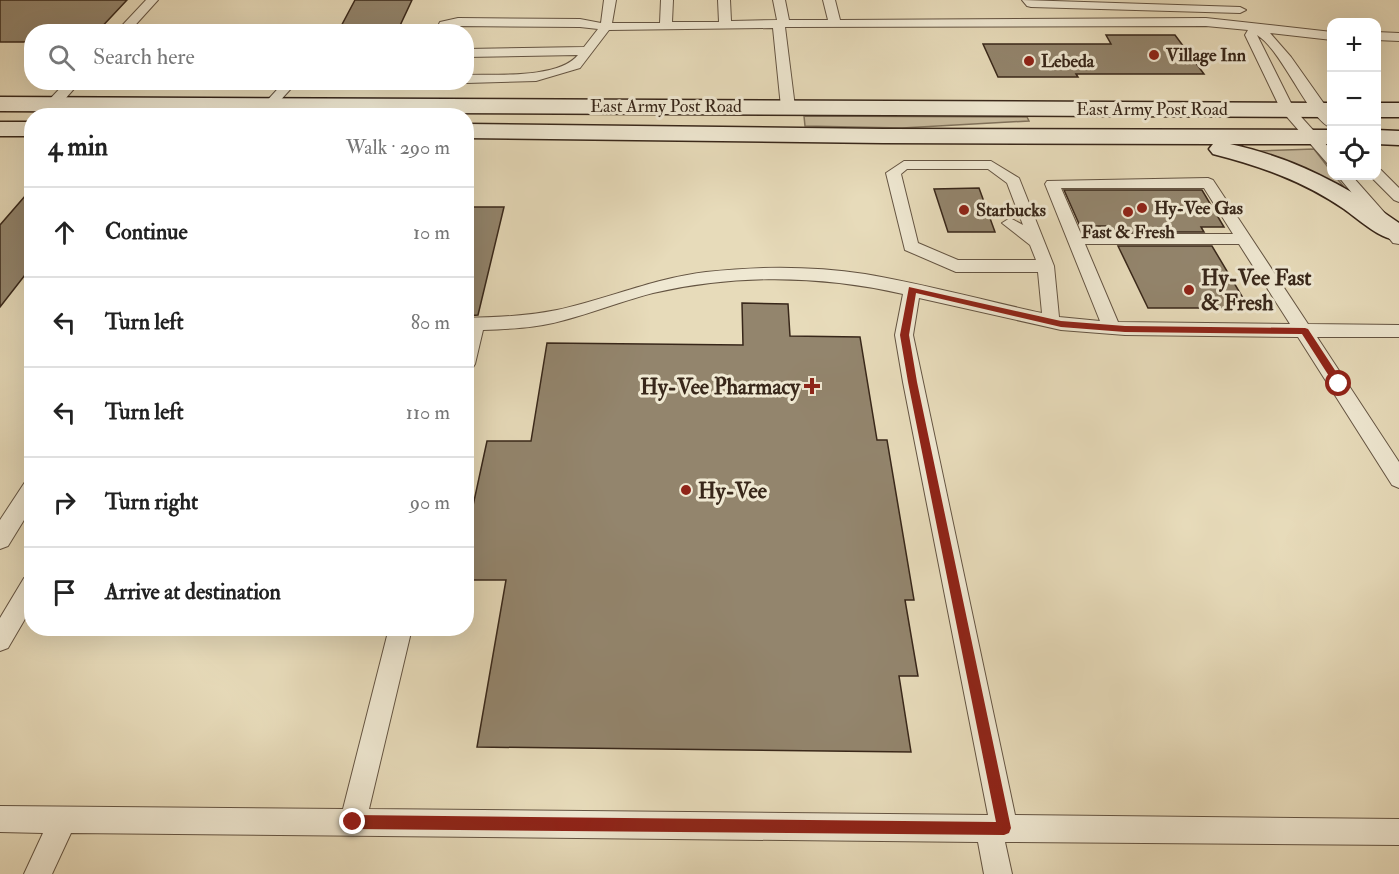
<!DOCTYPE html>
<meta charset="utf-8">
<style>
body{margin:0;font-family:"IM FELL Double Pica",serif;background:#f2f2f2;color:#222}
.controls{position:absolute;right:18px;top:18px;display:grid;overflow:hidden;border-radius:12px;box-shadow:0 6px 24px #0002}
.controls button{width:54px;height:54px;display:grid;place-items:center;padding:0;border:0;border-bottom:2px solid #e0e0e0;background:#fff;color:#222;font:30px sans-serif}
.stop{position:absolute;width:18px;height:18px;margin:-14px;border:4px solid #8f2418;border-radius:50%;background:#fff}
.stop.end{background:#8f2418;border-color:#fff;box-shadow:0 2px 6px #0008}
.list{margin:0;padding:0;list-style:none}
h2{display:flex;justify-content:space-between;align-items:center;height:78px;margin:0;padding:0 24px;font-size:26px}
h2 small{font-size:20px;font-weight:400;color:#767676}
.list li{display:grid;grid-template-columns:39px 1fr auto;gap:18px;align-items:center;box-sizing:border-box;height:90px;padding:0 24px;border-top:2px solid #e0e0e0}
.list b{display:block;font-size:22px;white-space:nowrap}
.list em{font-size:20px;font-style:normal;color:#767676}
.icon{flex:none;width:33px;height:33px;fill:none;stroke:currentColor;stroke-width:2;stroke-linecap:round;stroke-linejoin:round}
.map{position:relative;flex:none;width:1399px;height:874px;overflow:hidden}
.search{position:absolute;background:#fff;box-shadow:0 6px 24px #0002;left:24px;top:24px;width:450px;height:66px;display:flex;align-items:center;gap:15px;box-sizing:border-box;padding:0 21px;border-radius:24px;color:#767676;font-size:22px}
.panel{position:absolute;background:#fff;box-shadow:0 6px 24px #0002;left:24px;top:108px;width:450px;height:528px;border-radius:24px}
.map>svg:first-child{display:block}
.green{fill:#c9bc9f;stroke:#80725c;stroke-width:1.5}
.building{fill:#93856d;stroke:#38271a;stroke-width:1.5}
.lines{fill:none;stroke-linecap:round;stroke-linejoin:round}
.lane-casing{stroke:#645442;stroke-width:2}
.secondary-casing{stroke:#38271a;stroke-width:3}
.lane{fill:#efe8d2;fill-rule:evenodd}
.secondary{fill:#efe8d2;fill-rule:evenodd}
.route{fill:#8f2418}
.poi-dot{fill:#8f2418;stroke:#efe8d2;stroke-width:2}
.labels{text-anchor:middle;stroke-width:6;stroke-linejoin:round;paint-order:stroke}
.far-poi-label{font-size:18px;font-weight:bold;fill:#38271a;stroke:#efe8d2;text-anchor:start}
.far-street-label{font-size:18px;fill:#38271a;stroke:#efe8d2}
.poi-label{font-size:22px;font-weight:bold;fill:#38271a;stroke:#efe8d2;text-anchor:start}
</style>
<div class="map">
<svg width="1399" height="874" viewBox="0 0 1399 874">
<rect width="100%" height="100%" fill="#e7dbba"/>
<filter id="stains"><feTurbulence type="fractalNoise" baseFrequency=".00333" numOctaves="4"/><feColorMatrix values="0 0 0 0 .2 0 0 0 0 .09 0 0 0 0 .02 0 0 0 .5 -.17"/></filter>
<radialGradient id="worn" r=".72"><stop offset=".6" stop-color="#630" stop-opacity="0"/><stop offset="1" stop-color="#630" stop-opacity=".3"/></radialGradient>
<path class="green" d="M804,116L1027,117L1029,121L902,128L805,126Z
M1314,149L1331,171L1332,176H1335L1344,187L1293,163L1261,154L1259,151Z"/>
<path class="building" d="M0,0H127L97,32H32V42H0Z
M355,0H412L397,32H338Z
M1106,35H1175L1204,74H1076L1078,77H998L983,44H1111Z
M32,188V266L0,307V225Z
M979,188L995,232H948L934,189Z
M1064,190H1202L1224,227H1201L1204,232H1111L1108,226H1080Z
M466,207H504L478,315L466,316Z
M1118,246H1212L1249,308H1148Z
M742,303L788,304L790,336L860,337L877,440H887L914,600H905L918,676H899L911,752L477,747L506,580H466V538L487,441H531L547,343L743,345Z"/>
<g class="lines">
<defs>
<path id="lane" d="M146,0H158L129,32H116Z
M604,0H616L612,23H660L661,0H673L672,22H719L718,0H730L731,21L777,20L773,0H785L789,20H828L823,0H835L840,20L1206,18L1332,32V40L1270,33L1291,57L1332,115V128C1309,121 1283,51 1257,35L1294,109L1332,151V164L1327,163L1281,110L1245,35L1248,30L1206,26L785,27L795,107L788,111L781,107L773,28L609,30L580,68L536,81L466,83V75C496,74 558,79 578,55L466,57V49L584,47L598,29L580,27L458,26L449,27L447,32H435L440,22L458,18L580,19L601,23Z
M1022,0L1240,7L1246,10L1240,13L1031,7L1027,6Z
M1376,32L1399,33V41L1376,40Z
M66,82H80L58,107H48L46,104L48,101Z
M284,82H297L266,116H253Z
M904,161H991L1019,178L1054,266L1059,317L1100,321L1045,184L1047,181L1208,178L1213,180L1308,324L1399,325V337H1317L1399,462V488L1392,485L1298,337L1125,335L1061,330L919,298L913,335L1015,815L1399,819V845L1005,842L1012,874H984L978,842L71,833L52,874H24L43,833L0,832V806L343,809L389,628H412L369,809L988,815L903,382L895,335L903,294C820,275 736,274 653,293C622,301 592,313 561,321C536,328 509,329 483,330L475,364L472,369L466,371V318C497,317 527,316 557,310C607,299 655,278 706,272C759,266 813,266 865,274C924,284 982,300 1042,313L1038,272H956L905,250L886,173ZM907,169H988L1007,183L1023,225L1010,218L1002,223L1030,245L1036,260H958L918,243L901,174ZM1061,188H1204L1233,234H1081ZM1085,244H1239L1290,324L1118,322Z
M1376,169L1381,170L1399,188V202L1394,200L1370,176H1376Z
M1338,176H1352L1399,229V244L1393,243Z
M32,479V507L8,546L0,549V520L25,482Z
M32,575V607L8,648L0,651V618L24,578Z"/>
<path id="secondary" d="M0,97L1332,103V117L0,111Z
M1376,103H1399V117H1376Z
M0,122H32V136H0Z
M466,124L883,129L1332,130V144H1230C1294,158 1346,185 1399,223V239C1384,243 1357,218 1344,209C1303,181 1260,166 1213,154L1209,149L1213,144L883,143L466,138Z
M1376,130L1399,131V145L1376,144Z"/>
</defs>
<use href="#lane" class="lane-casing"/>
<use href="#secondary" class="secondary-casing"/>
<use href="#lane" class="lane"/>
<use href="#secondary" class="secondary"/>
</g>
<path class="route" d="M909,287L1061,321L1125,326L1305,328L1308,329L1344,384L1339,388L1336,387L1302,334L1125,332L1061,327L916,293L909,335L917,382L1011,828L1009,833L1004,835L353,829L348,827L346,822L348,817L353,815L996,822L908,382L900,335Z"/>
<g class="poi-dot">
<circle cx="1154" cy="55" r="6"/>
<circle cx="1029" cy="61" r="6"/>
<circle cx="1142" cy="208" r="6"/>
<circle cx="964" cy="210" r="6"/>
<circle cx="1128" cy="212" r="6"/>
<circle cx="1189" cy="290" r="6"/>
<path d="M809 377h6v6h6v6h-6v6h-6v-6h-6v-6h6z"/>
<circle cx="686" cy="490" r="6"/>
</g>
<g class="labels">
<g class="far-poi-label">
<text x="1166" y="61">Village Inn</text>
<text x="1041" y="67">Lebeda</text>
<text x="1154" y="214">Hy-Vee Gas</text>
<text x="976" y="216">Starbucks</text>
<text x="1128" y="238" text-anchor="middle">Fast &amp; Fresh</text>
</g>
<g class="far-street-label">
<text x="666" y="112">East Army Post Road</text>
<text x="1152" y="115">East Army Post Road</text>
</g>
<g class="poi-label">
<text x="1201" y="285">Hy-Vee Fast<tspan x="1201" dy="25">&amp; Fresh</tspan></text>
<text x="800" y="394" text-anchor="end">Hy-Vee Pharmacy</text>
<text x="698" y="498">Hy-Vee</text>
</g>
</g>
<rect width="100%" height="100%" filter="url(#stains)"/>
<rect width="100%" height="100%" fill="url(#worn)"/>
</svg>
<div class="controls">
<button>+</button>
<button>−</button>
<button><svg class="icon" aria-label="locate" viewBox="0 0 24 24"><circle cx="12" cy="12" r="6"/><path d="M12 2v4M12 18v4M2 12h4M18 12h4"/></svg></button>
</div>
<div class="stop" style="left:1339px;top:384px"></div>
<div class="stop end" style="left:353px;top:822px"></div>
<div class="search"><svg class="icon" aria-label="search" viewBox="0 0 24 24"><circle cx="10" cy="10" r="6"/><path d="M15 15l6 6"/></svg>Search here</div>
<section class="panel">
<h2>4 min<small>Walk · 290 m</small></h2>
<ul class="list">
<li><svg class="icon" aria-label="ahead" viewBox="0 0 24 24"><path d="M12 20V5M6 11l6-6 6 6"/></svg><div><b>Continue</b></div><em>10 m</em></li>
<li><svg class="icon" aria-label="left" viewBox="0 0 24 24"><path d="M17 20v-9H6M10 6l-5 5 5 5"/></svg><div><b>Turn left</b></div><em>80 m</em></li>
<li><svg class="icon" aria-label="left" viewBox="0 0 24 24"><path d="M17 20v-9H6M10 6l-5 5 5 5"/></svg><div><b>Turn left</b></div><em>110 m</em></li>
<li><svg class="icon" aria-label="right" viewBox="0 0 24 24"><path d="M7 20v-9h11M14 6l5 5-5 5"/></svg><div><b>Turn right</b></div><em>90 m</em></li>
<li><svg class="icon" aria-label="arrive" viewBox="0 0 24 24"><path d="M6 21V4h12l-3 4 3 4H6"/></svg><div><b>Arrive at destination</b></div></li>
</ul>
</section>
</div>
